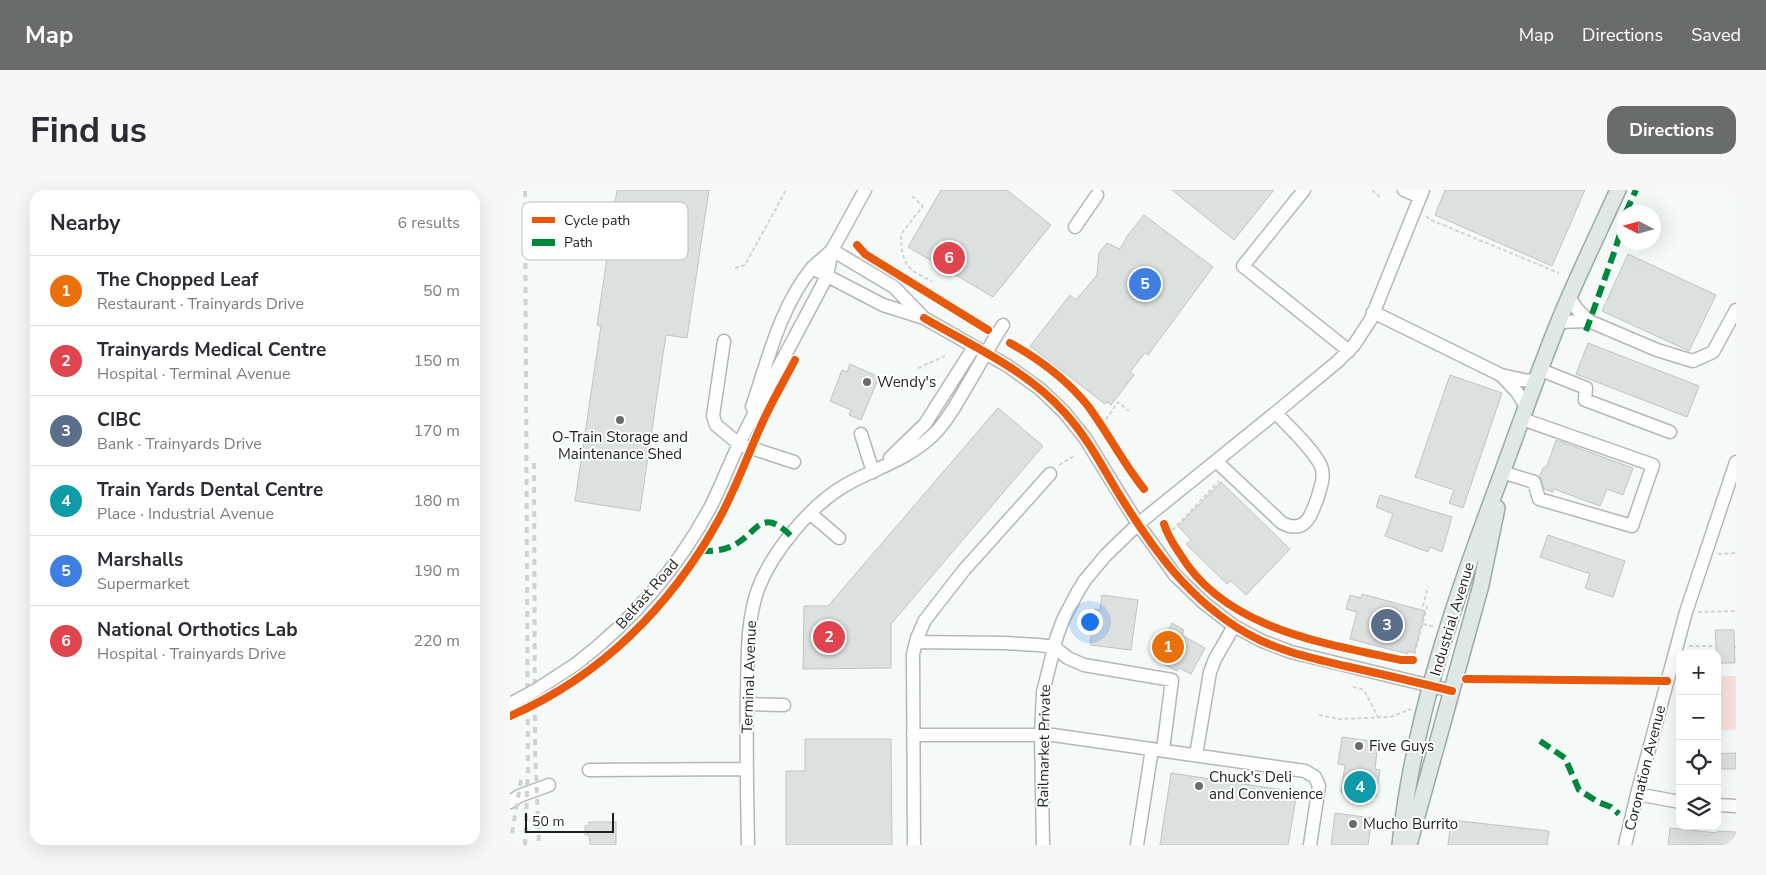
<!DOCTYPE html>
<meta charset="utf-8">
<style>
body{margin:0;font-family:"Nunito Sans",sans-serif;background:#f7f7f7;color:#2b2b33}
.controls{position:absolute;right:15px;bottom:15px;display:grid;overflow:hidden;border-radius:10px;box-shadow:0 5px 20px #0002}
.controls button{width:45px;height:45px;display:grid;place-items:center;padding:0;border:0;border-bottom:1px solid #e1e1e2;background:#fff;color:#2b2b33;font:25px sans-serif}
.compass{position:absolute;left:1106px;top:15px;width:45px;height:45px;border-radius:50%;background:#fff;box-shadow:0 5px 20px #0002;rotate:276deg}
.scale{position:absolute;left:15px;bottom:12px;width:89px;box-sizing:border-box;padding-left:5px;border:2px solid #1d201f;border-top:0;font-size:14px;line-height:18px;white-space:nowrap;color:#1d201f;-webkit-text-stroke:4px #fff;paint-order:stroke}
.you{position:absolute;left:579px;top:431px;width:18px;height:18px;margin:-12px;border:4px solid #fff;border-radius:50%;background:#1a73e8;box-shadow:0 0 0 8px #1a73e833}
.badge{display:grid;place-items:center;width:32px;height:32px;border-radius:50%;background:#696c6b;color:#fff;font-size:16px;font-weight:700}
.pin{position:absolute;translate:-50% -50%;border:2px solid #fff;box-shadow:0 1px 5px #0006}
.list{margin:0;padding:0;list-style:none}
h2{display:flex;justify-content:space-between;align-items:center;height:65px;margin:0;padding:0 20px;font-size:21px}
h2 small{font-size:16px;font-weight:400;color:#7c7c81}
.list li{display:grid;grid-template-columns:32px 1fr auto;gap:15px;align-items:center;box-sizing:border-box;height:70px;padding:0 20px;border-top:1px solid #e1e1e2}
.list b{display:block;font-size:19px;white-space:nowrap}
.list p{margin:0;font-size:16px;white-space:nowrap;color:#7c7c81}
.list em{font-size:16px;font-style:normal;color:#7c7c81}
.icon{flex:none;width:28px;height:28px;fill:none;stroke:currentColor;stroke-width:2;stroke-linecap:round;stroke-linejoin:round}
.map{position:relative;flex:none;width:1226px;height:655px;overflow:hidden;border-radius:15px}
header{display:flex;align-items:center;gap:30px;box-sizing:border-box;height:70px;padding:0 25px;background:#696c6b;color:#fff}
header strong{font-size:24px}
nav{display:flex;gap:28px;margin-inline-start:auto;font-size:18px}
.intro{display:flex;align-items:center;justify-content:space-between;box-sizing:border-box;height:120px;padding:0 30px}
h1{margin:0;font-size:35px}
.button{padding:12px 22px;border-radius:15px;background:#696c6b;color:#fff;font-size:18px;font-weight:700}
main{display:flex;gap:30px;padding:0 30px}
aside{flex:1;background:#fff;border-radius:15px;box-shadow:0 5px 20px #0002}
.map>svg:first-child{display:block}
.green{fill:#f9e1df}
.building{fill:#dce0df;stroke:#c0c4c2}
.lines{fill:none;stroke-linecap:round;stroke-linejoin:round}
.minor-casing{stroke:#b4b7b6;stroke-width:15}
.major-casing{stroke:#9aaaa4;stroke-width:18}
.path{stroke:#d2d3d3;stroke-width:2;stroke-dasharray:4 2.5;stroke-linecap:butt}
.minor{stroke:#fefefe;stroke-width:12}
.major{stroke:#dfe8e4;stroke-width:15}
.rail{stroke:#d0d1d1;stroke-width:4;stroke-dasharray:6 6;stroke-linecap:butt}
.minor-bridge-casing{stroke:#b4b7b6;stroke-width:15;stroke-linecap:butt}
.minor-bridge{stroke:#fefefe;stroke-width:12}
.quiet{stroke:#00873e;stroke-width:6;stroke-dasharray:12 6;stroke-linecap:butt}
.cycleway-casing{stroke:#fff;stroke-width:11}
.cycleway{stroke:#e8590c;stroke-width:8}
.poi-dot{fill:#696c6b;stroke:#fff;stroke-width:2}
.labels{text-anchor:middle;stroke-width:4;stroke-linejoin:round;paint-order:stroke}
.poi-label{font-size:15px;fill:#1d201f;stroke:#fff;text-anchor:start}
.street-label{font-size:15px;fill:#1d201f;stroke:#fff}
.key{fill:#fff;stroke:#bbbcbc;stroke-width:1}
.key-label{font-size:14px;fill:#1d201f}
</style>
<header>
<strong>Map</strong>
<nav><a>Map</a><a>Directions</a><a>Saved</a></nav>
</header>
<div class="intro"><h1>Find us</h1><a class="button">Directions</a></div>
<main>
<aside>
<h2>Nearby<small>6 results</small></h2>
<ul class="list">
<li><span class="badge" style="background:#e8710a">1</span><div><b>The Chopped Leaf</b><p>Restaurant · Trainyards Drive</p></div><em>50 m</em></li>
<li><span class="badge" style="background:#e0444e">2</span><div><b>Trainyards Medical Centre</b><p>Hospital · Terminal Avenue</p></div><em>150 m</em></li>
<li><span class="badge" style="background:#5c6f8a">3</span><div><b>CIBC</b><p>Bank · Trainyards Drive</p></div><em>170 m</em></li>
<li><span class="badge" style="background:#0f9aa8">4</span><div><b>Train Yards Dental Centre</b><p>Place · Industrial Avenue</p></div><em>180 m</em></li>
<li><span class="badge" style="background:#3f7fe0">5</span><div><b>Marshalls</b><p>Supermarket</p></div><em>190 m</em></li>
<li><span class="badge" style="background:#e0444e">6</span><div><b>National Orthotics Lab</b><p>Hospital · Trainyards Drive</p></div><em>220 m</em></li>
</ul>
</aside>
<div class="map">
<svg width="1226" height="655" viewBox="0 0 1226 655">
<rect width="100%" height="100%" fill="#f5faf8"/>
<path class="green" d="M1207,486H1226V540H1207Z"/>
<path class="building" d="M107,0H199L177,148L156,145L130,321L65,311L91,136L87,135Z
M431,0H497L541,35L483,107L398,57Z
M662,0H764L724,50Z
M935,0H1075L1042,76L925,25Z
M634,25L703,77L638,165L635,163L620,182L624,185L601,215L597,212L595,214L520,156L560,105L566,110L587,85L589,63L597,53L610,59L618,45Z
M1118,64L1206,105L1179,161L1092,121Z
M1078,153L1189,196L1177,227L1066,184Z
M340,174L369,187L351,230L339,225L341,220L320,211L332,180L337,182Z
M940,185L992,203L953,318L939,313L944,300L905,287Z
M488,218L533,256L381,434V478L293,479L294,416H318Z
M1046,250L1123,278L1113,305L1097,299L1090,316L1044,299L1043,302L1034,299L1030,286L1033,278L1037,276Z
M711,292L780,359L736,405L721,391L717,394L676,354L681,350L668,336Z
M870,305L942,327L932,362L920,357L918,362L875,346L883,324L866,317Z
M1038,345L1115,371L1103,407L1075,398L1080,384L1030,367Z
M852,404L915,421L904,463L898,461V464L840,449L847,422L836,419L840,405L851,408Z
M592,405L628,410L621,460L580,455L585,419L590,420Z
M662,433L674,440L672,445L695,458L681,484L669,478L667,481L644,469Z
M1205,440H1224L1225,473H1207Z
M832,547L868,552L865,579L870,580L866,607L831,602L835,575L828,574Z
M295,549H381L382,655H276V581H295Z
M1226,563V579H1207V564Z
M661,583L787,602L778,655H650Z
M825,623L862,628L858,655H821Z
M941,630L1039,641L1037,655H938Z
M79,632H106V655H80L79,645H75V636H79Z
M1160,638L1207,643V641L1226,642V655H1158Z"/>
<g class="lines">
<defs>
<path id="minor" d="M794,0L733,76L839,161
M894,0L910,7
M565,37L587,5
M322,60L384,97L412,126
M302,78L373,115L414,128L498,176L530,199L554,222L575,248L628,334L665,385L694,413L724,436L752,451L781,462L942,501
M863,122L991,185
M1079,131L1147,160L1183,171L1203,162L1226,120
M1048,132L1079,131L1067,119L1059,107
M214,151L203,226L206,235L229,254L284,272
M1031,180L1076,198L1075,210L1160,242
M242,217C258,170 270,117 302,78C308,72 316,66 322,60
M1017,218L1007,202L991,185L1018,191L1028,189
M351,244L363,282
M380,268L415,234L464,157
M706,271L772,333C796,345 802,324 808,306C811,296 815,286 811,276C804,260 778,236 766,223
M995,283L1024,292L1029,309L1122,336L1143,275L1012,229
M301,324L329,348
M406,452L495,453L528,455L544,457L558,468L574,475L662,490L653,560
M66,474C122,431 168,378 201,316C211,296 219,275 229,254C257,197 288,142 317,86L322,60L355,0
M237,514L274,515
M403,545H543L795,581L805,587L809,596L800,655
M686,565L700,482L705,469L724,436
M79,580L237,579
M1127,604L1170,612
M0,612L9,606L39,595
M1207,615L1226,616
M238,655C237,605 236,554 237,504C238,469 236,433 248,399C262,362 300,316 334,296C365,278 395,271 422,246C434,235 443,220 451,206C465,183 478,158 493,135
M404,655L403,464L407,448L415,430L454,380L540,284
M533,655L531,545L533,502L547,446L553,430L567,403L575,390L596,365L628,334L769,220L827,172L844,155L861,129L913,0
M627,655L642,559
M1115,655L1127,604L1176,422L1226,272"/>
<path id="major" d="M890,655C903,530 944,411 988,294C1008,240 1027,185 1049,131C1067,87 1088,44 1108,0
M899,655L971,395L987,318"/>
</defs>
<use href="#minor" class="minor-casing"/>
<use href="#major" class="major-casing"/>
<path class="path" d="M862,0L870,7
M402,6L413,16L391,44C391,72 396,80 422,91
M916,26L921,30L1049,83
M225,78L235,75L276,0
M408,178L435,166
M592,235L608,212L619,221
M549,275L564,266
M658,345L709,291
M1208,364L1226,363
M1188,422L1226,421
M913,434L925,437
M1179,456H1206
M1225,457H1226
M903,470L917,417L913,416L918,397
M843,497L852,499L855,502L868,527
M809,525L830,529L880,527L901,519"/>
<use href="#minor" class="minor"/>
<use href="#major" class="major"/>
<path class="rail" d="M24,273L25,557L29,655
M0,655L12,584
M15,655L18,579L15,0"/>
<defs>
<path id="minor-bridge" d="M0,514L26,500L66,474"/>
</defs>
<use href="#minor-bridge" class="minor-bridge-casing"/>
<use href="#minor-bridge" class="minor-bridge"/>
<path class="quiet" d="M1116,22L1126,0
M1076,141L1105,60L1114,31
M191,361C201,361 212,361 222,356C247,345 250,315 281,346
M1030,551L1055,568L1069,600L1088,612L1101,617L1109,624"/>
<defs>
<path id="cycleway" d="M347,55L355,64L478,140
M414,128C462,156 517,180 555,223C576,246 591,274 607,301C642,358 679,411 738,444C768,461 802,468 835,476C871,484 906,492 942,501
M500,153C529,169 557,190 578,216C598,243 613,273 634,299
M654,334C657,345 664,355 670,364C715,439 813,453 891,470H903
M956,489L1157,491
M0,526C90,487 161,416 208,331C227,297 239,261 255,227C264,208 275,189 285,170"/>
</defs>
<use href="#cycleway" class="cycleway-casing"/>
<use href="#cycleway" class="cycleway"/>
</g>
<g class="poi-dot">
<circle cx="357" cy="192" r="5"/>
<circle cx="110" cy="230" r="5"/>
<circle cx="849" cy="556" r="5"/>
<circle cx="689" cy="596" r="5"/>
<circle cx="843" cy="634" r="5"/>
</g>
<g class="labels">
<g class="poi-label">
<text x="367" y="197">Wendy's</text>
<text x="110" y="252" text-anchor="middle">O-Train Storage and<tspan x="110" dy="17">Maintenance Shed</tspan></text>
<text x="859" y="561">Five Guys</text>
<text x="699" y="592">Chuck's Deli<tspan x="699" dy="17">and Convenience</tspan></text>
<text x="853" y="639">Mucho Burrito</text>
</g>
<g class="street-label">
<text transform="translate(137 404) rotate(-49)" y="5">Belfast Road</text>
<text transform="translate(942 429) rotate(-73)" y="5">Industrial Avenue</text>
<text transform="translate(239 487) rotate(-88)" y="5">Terminal Avenue</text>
<text transform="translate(534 556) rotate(-89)" y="5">Railmarket Private</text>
<text transform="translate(1135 578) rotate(-76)" y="5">Coronation Avenue</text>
</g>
</g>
<rect x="12" y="12" width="166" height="58" rx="8" class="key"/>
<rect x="22" y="27" width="23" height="6" fill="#e8590c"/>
<rect x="22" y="49" width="23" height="7" fill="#00873e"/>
<g class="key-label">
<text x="54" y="35">Cycle path</text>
<text x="54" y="57">Path</text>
</g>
</svg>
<div class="controls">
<button>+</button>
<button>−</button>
<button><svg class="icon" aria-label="locate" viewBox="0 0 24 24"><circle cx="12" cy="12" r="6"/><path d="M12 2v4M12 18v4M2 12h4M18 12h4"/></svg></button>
<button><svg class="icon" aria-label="layers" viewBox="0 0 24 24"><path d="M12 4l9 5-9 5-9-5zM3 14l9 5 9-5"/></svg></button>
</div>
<svg class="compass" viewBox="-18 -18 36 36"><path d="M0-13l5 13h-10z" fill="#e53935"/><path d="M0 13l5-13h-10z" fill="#7c7c81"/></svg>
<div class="scale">50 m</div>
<div class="you"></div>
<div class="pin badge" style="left:658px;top:457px;background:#e8710a">1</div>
<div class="pin badge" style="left:319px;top:447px;background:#e0444e">2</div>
<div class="pin badge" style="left:877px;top:435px;background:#5c6f8a">3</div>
<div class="pin badge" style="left:850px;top:597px;background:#0f9aa8">4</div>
<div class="pin badge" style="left:635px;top:94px;background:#3f7fe0">5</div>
<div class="pin badge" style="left:439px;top:68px;background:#e0444e">6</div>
</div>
</main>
